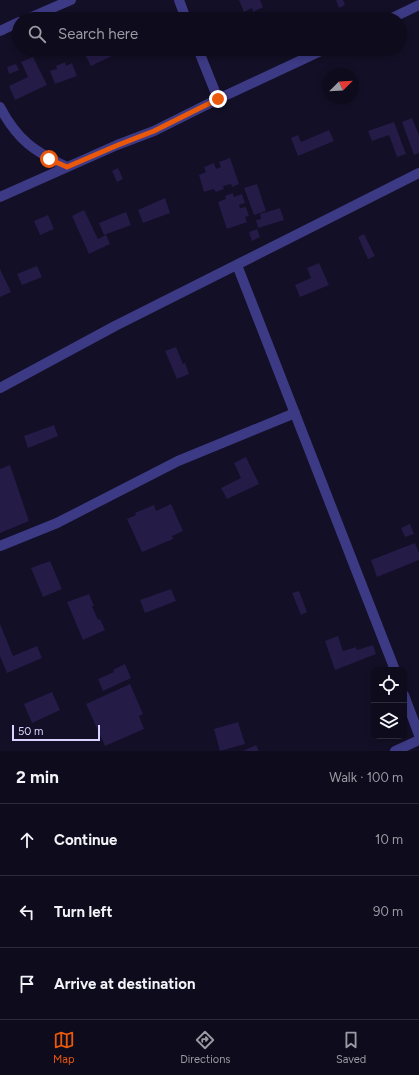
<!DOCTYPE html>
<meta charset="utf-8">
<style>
body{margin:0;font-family:Figtree,sans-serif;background:#1c1929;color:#f1f3f6}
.controls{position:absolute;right:12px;bottom:12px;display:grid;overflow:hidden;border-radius:8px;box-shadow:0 2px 6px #0003}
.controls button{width:36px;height:36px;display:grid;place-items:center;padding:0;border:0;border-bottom:1px solid #2e2b3b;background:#0e0b1c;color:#f1f3f6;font:20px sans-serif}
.compass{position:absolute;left:323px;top:68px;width:36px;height:36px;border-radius:50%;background:#0e0b1c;box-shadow:0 2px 6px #0003;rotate:66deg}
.scale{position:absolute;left:12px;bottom:10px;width:88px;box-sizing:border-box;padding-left:4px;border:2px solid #d9d4ff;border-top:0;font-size:11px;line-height:14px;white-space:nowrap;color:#d9d4ff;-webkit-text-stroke:3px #130f26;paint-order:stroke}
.stop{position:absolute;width:12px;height:12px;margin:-9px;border:3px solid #ea580c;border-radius:50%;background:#fff}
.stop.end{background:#ea580c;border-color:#fff;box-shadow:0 1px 4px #0008}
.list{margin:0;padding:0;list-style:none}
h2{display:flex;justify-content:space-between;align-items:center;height:52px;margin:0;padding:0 16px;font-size:17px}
h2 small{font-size:13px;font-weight:400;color:#9b9ba3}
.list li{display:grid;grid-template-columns:26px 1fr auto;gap:12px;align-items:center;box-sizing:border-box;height:72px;padding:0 16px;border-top:1px solid #2e2b3b}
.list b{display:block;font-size:15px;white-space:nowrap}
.list em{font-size:13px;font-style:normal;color:#9b9ba3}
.icon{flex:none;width:22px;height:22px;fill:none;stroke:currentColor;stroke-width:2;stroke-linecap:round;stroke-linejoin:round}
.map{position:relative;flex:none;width:419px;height:751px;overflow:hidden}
.search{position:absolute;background:#0e0b1c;box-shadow:0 2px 6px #0003;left:12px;right:12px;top:12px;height:44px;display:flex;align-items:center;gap:10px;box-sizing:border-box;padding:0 14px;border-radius:22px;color:#9b9ba3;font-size:15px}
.sheet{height:268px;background:#0e0b1c}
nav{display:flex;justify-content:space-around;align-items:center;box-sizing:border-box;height:56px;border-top:1px solid #2e2b3b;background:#0e0b1c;font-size:11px;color:#9b9ba3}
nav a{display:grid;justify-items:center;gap:2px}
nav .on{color:#ea580c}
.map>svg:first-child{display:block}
.building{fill:#241b47}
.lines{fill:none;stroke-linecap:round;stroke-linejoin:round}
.street{stroke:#3d3a85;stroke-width:10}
.route{stroke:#ea580c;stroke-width:5}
</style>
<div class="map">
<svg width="419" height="751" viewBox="0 0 419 751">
<rect width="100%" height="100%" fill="#130f26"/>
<path class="building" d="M239,0H260L263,7L253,12L252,8L244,12Z
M336,0H343L345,5L339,8Z
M82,49H117L118,53L91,66Z
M33,57L47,85L15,100L9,86L28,77L21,62Z
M65,62L66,66L72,63L77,76L55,84L50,71L57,69L56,66Z
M16,64L19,70L9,74L7,67Z
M412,118L419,135V153L414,155L402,122Z
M394,122L406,154L397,157L389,135L372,141L368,131Z
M329,130L334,141L298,156L291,138L298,135L301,142Z
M230,158L239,184L232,187L231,184L223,186L224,189L216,192L214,189L204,192L199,175L206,172L204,167L214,163L216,169L221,167L219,162Z
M118,168L123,179L117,182L112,171Z
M257,184L266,211L254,215L244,188Z
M233,193L234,197L242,194L245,203L239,205L240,208L246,207L249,216L245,217L247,222L227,229L218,202L226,199L225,196Z
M165,198L170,213L143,223L138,210Z
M280,208L284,220L258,228L256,220L261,219L260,214Z
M84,210L98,239L106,235L110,244L89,254L72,216Z
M126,212L131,225L104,235L99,223Z
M48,215L54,229L40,235L34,221Z
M257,229L260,237L252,241L249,232Z
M364,234L375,256L368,259L358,237Z
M319,263L329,285L300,297L295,285L311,278L307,268Z
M37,266L42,277L22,285L17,274Z
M0,269L11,292L0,297Z
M176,347L183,364L185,363L189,374L177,379L165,351Z
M54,425L58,436L28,448L24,436Z
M246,457L259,484L227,499L221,488L241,478L234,463Z
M10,465L29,521L0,533V469Z
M171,504L183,531L172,536L173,539L142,552L127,519L136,515L135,513L154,505L156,511Z
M410,524L414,534L405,537L401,528Z
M415,543L419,553V560L377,577L371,560Z
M50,561L62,589L43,597L31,568Z
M171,589L176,601L145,613L140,600Z
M299,591L307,612L301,615L292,593Z
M89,594L94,606H92L98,620L100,619L105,630L83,640L67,602Z
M0,624L13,656L37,646L42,658L7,673L0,656Z
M338,636L343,651L356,647L357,650L373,645L376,654L335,670L325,641Z
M125,664L131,678L103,691L98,679L114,672L113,670Z
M130,684L143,714L139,716L144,729L105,746L86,704Z
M52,692L60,710L32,723L24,704Z
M238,722L245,744L220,751L214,729Z
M256,745L259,751H243Z"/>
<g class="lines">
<path class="street" d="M179,0L186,19
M27,19L71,0
M390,19L419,5
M0,31L19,22
M198,49L218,99
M0,107C17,140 35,152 67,167
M0,197L117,145L154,131L218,99L325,49
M237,265L395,670
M0,388L115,326L419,173
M0,546L57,523L178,461L295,413
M404,695L419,735
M395,751L419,740"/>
</g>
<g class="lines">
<path class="route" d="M49,159L67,167L118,145L154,131L218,99"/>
</g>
</svg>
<div class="controls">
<button><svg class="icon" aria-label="locate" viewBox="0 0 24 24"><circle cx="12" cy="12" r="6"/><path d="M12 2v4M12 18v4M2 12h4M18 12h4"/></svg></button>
<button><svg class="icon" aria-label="layers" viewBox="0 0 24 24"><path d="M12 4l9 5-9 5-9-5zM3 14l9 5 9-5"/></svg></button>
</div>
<svg class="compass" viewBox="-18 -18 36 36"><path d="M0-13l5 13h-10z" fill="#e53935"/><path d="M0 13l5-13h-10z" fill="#9b9ba3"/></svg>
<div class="scale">50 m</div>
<div class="stop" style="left:49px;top:159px"></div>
<div class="stop end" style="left:218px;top:99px"></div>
<div class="search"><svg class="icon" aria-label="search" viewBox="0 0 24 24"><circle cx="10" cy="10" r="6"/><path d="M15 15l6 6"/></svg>Search here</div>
</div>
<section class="sheet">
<h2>2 min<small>Walk · 100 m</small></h2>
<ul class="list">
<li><svg class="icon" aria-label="ahead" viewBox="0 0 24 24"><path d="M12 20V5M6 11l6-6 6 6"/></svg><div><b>Continue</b></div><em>10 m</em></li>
<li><svg class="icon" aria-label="left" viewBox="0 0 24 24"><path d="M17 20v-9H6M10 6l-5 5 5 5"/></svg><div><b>Turn left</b></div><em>90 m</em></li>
<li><svg class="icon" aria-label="arrive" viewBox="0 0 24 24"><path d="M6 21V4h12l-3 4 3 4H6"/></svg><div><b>Arrive at destination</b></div></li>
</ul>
</section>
<nav>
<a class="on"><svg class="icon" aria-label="map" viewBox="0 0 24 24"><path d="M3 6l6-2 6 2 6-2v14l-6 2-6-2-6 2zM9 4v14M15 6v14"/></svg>Map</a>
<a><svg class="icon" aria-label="directions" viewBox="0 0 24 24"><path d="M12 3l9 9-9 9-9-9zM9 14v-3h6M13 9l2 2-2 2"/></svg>Directions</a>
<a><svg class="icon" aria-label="saved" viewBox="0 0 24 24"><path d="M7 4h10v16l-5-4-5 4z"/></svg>Saved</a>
</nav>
